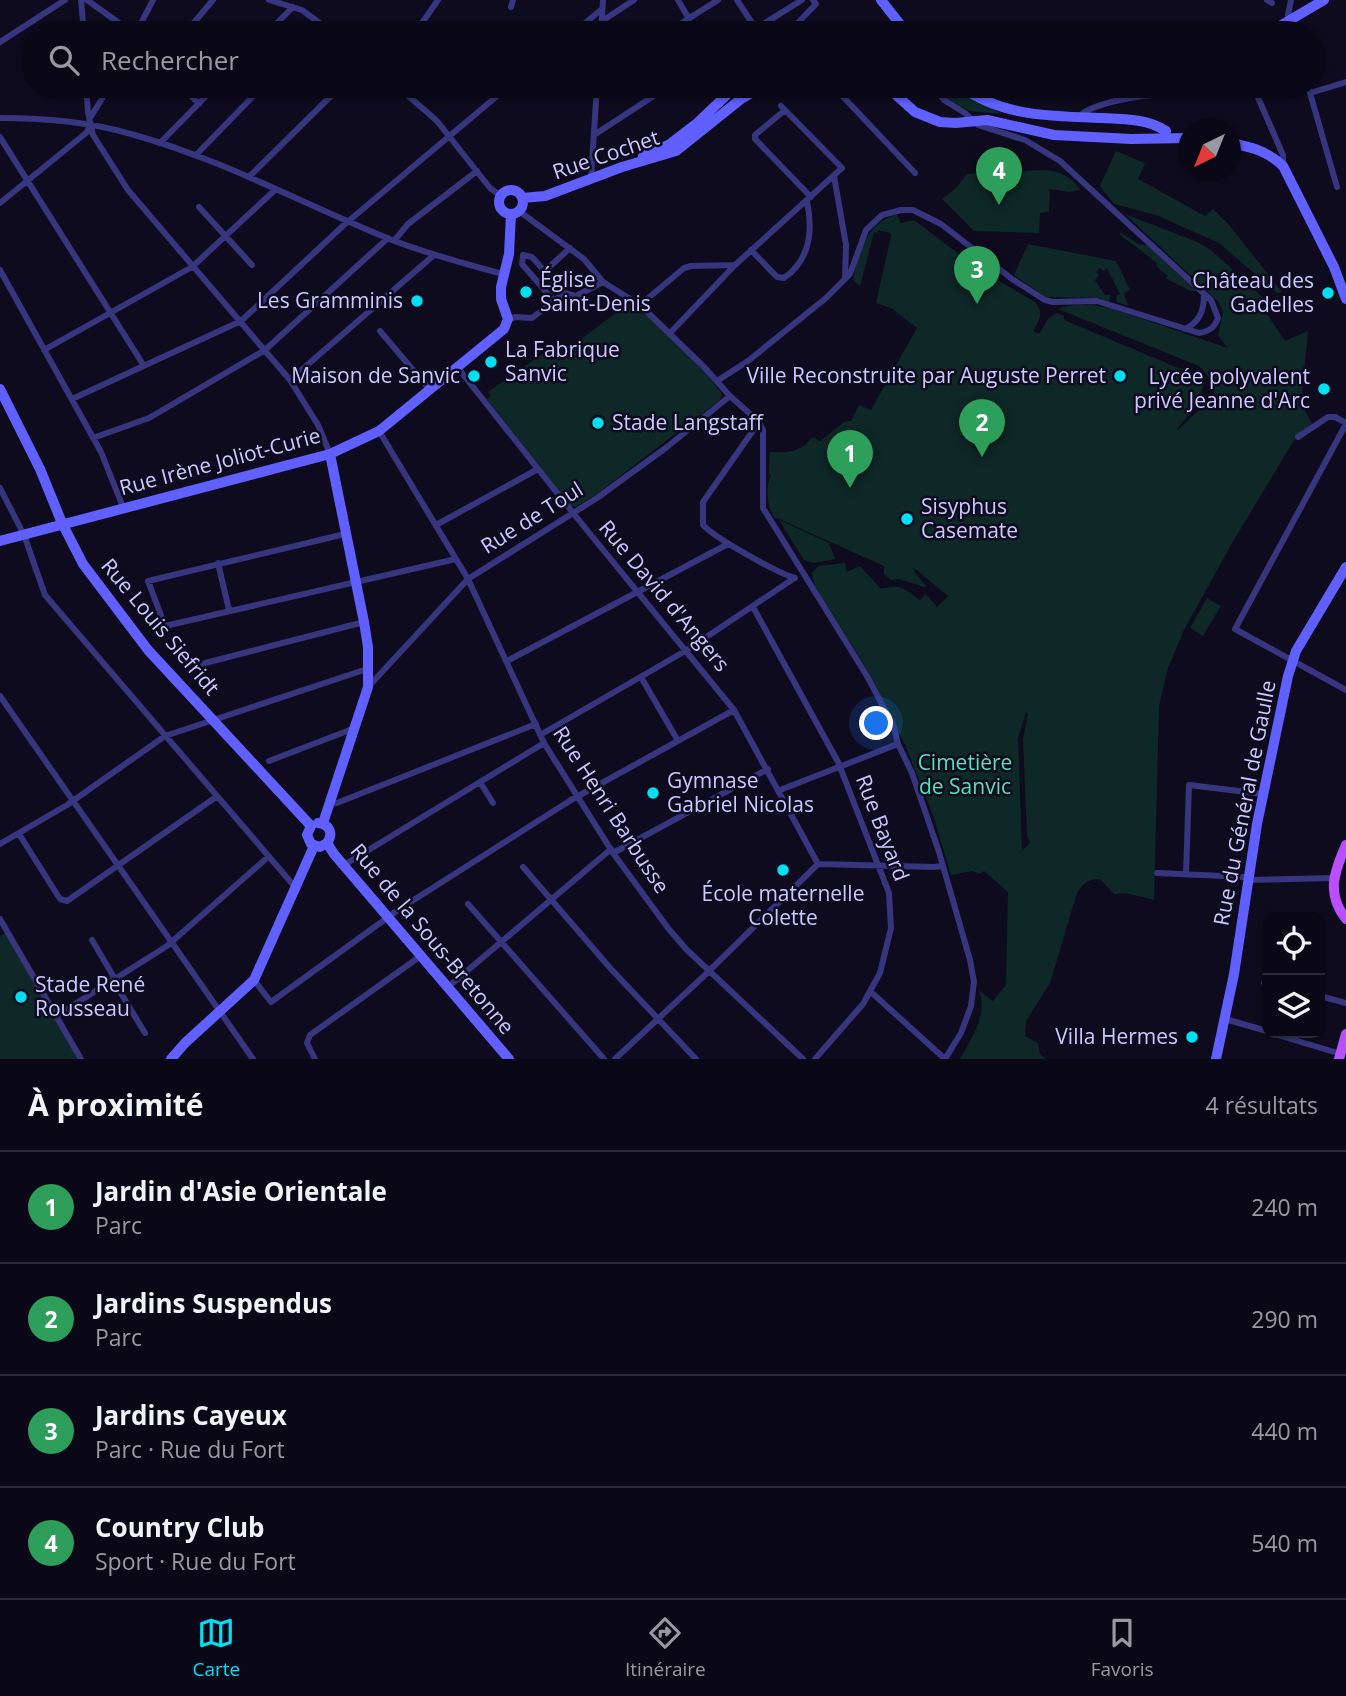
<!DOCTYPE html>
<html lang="fr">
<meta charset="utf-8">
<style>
body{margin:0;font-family:"Open Sans",sans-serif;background:#13111f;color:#f1f3f6}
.controls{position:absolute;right:21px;bottom:21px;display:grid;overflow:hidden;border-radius:14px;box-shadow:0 2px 5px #0004}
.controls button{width:63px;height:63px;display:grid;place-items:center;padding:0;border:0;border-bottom:2px solid #2a2935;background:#0a0816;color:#f1f3f6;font:35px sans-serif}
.compass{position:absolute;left:1178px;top:119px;width:63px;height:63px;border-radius:50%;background:#0a0816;box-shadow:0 2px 5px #0004;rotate:223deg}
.you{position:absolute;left:877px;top:724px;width:24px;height:24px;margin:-18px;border:5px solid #fff;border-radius:50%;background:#1a73e8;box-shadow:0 0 0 10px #1a73e833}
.badge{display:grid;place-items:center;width:46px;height:46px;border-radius:50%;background:#00e0f3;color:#fff;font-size:23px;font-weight:700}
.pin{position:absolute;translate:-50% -58px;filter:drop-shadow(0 2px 4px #0008)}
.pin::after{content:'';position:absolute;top:37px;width:24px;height:21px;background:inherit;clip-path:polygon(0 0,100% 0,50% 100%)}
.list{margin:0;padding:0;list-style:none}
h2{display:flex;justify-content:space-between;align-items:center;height:91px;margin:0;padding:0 28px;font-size:30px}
h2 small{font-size:23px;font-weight:400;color:#999aa1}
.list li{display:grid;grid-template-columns:46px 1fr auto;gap:21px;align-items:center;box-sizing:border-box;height:112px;padding:0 28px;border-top:2px solid #2a2935}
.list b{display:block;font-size:26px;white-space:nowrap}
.list p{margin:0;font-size:23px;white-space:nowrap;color:#999aa1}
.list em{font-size:23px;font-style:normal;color:#999aa1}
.icon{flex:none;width:38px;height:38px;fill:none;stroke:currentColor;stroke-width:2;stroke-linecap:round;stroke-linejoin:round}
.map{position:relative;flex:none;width:1346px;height:1059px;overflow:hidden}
.search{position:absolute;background:#0a0816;box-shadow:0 2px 5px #0004;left:21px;right:21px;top:21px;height:77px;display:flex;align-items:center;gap:18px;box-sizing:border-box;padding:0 24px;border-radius:38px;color:#999aa1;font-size:26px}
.sheet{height:539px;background:#0a0816}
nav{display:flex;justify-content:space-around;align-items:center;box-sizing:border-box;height:98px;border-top:2px solid #2a2935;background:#0a0816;font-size:19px;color:#999aa1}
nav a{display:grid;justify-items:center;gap:4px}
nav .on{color:#00e0f3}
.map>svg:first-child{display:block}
.green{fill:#0e2827;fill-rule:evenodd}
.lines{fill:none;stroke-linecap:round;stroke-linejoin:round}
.street{stroke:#36357e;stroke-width:6}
.secondary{stroke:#605fff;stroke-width:10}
.primary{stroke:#b94fff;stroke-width:10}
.poi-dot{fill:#00e0f3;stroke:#0e0b1e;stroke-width:2.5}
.labels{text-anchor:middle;stroke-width:5;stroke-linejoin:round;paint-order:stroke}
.street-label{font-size:21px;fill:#cdc8ff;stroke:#0e0b1e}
.poi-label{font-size:21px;fill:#cdc8ff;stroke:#0e0b1e;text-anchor:start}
.park-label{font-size:21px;fill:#53e1ba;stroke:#0e0b1e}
</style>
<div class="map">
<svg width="1346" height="1059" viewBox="0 0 1346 1059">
<rect width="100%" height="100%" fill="#0e0b1e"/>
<path class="green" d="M936,86H952L976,101L1003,114L970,111L944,97Z
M1116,151L1145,163L1138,179L1205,216L1213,209L1230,226L1282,292L1277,293L1219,243L1156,215L1114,204L1100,186Z
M1044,170C1060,171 1072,177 1080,190L1069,192L1050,189L1049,212L1040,213L1039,233L974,231L942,199L956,188L967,174Z
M1125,214L1197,242L1211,250L1264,299L1259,302L1285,341L1308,331L1301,404L1313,425L1296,437L1232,543L1184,630L1168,668L1159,706L1154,900L1126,893L1114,894L1100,879C1088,879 1083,883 1077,893L1050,983L1026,1021L1025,1036L1038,1043L1040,1054L1046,1059H960C971,1040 990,1010 978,990L993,1001L1006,985L1008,892L984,871L980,874L972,871L951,875L933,815L906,747L871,676L815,586L812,573L818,566L845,563L847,572L860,566L881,589C901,583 904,589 920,600L926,594L937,607L948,596L914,568L915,573L926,586L924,587L900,579L891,580L884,574V566L777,518L775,519C767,507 765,487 771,475L769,474L770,452C788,453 802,452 812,437L820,441L844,422L851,421L859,405L871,410L917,328L891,308L876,303L891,236L890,233L878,230L877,233L874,232L860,286L853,280C857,254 869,220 897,215L901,223L914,220L977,268L1035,302C1044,313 1040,319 1033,331L1039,334L1048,319L1056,313L1064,316V320L1195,375L1204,384L1201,393L1205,395L1177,429L1178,430L1214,396C1213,382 1208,375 1199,366L1058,309C1074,302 1096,305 1113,309L1228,348L1218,336L1223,312L1218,301ZM1026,712L1028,714L1023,739L1027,835L1030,843L1022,851L1018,738Z
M1121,233L1139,244L1147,245L1196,291H1190L1166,278L1168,276L1156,266L1157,263L1119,234Z
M1028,244L1116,261L1130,290L1124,293L1128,306L1117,302L1116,296L1120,294L1107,268L1104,271L1100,268L1096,272L1099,275L1095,280L1105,295H1110L1109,302L1101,300V298L1046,297L1014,275Z
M629,303C662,325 699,362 722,394L721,399L594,496L575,507L571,506L487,399L491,395L488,392L548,350L558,361L579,344L580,340Z
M779,520L829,543L835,559L814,563L804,560Z
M1207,598L1221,606L1203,636L1190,628Z
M5,933L79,1059H0V936Z"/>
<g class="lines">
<path class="street" d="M81,0L84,33
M87,0L133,33
M269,0L302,10L333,33
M678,0L689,19
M737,0L756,29
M1267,0L1272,3
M1291,0L1288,15L1293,33
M511,7L513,0
M602,21L634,0
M136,33L153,0
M185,33L213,0
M267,33L293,7
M315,33L323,25
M415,33L438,0
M573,33L602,9
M601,33L603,0
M666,33L718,0
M749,33L802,0
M788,33L816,4L813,0
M0,42L65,0
M86,86L88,112L93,135L128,190L290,380L318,425L330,454
M181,86L199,104
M397,86L437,121L490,188L501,196
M833,86L915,173
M1253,86L1283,155V166
M1308,86L1337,187
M1310,93L1346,82
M785,110L755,135V139L811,197
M1078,117C1101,95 1180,93 1213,89L1221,86
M0,118C43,118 90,122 131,134C222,159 305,205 392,240C428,254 465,264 503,274
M90,118L110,86
M594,135L669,86
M0,137L144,366
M160,143L216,86
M196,155L263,86
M834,176L846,245L845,279
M249,177L341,86
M591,178L597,86
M0,203L86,133L90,127
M199,207L252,265
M519,211L584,259L603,282L640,305L704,367L730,396L759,422L763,430V508L867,676L894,727L898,744L912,773L939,852L970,960L974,982L971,1006L961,1033L945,1059
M394,241L408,224L477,171
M751,250L777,277L784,278C810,260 813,230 807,201
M0,270L101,452L123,507
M545,271L570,248
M564,293L576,296L603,282
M554,301L522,264L523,255L532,257L564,293
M640,305L684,268L691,266L735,265
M508,319L516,317L532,318L564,293
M1185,329C1200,322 1204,310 1204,294
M380,331L430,390
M670,333L735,265L842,168L781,106
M44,350L192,267L276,189
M458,368L573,513L734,710L818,864
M290,380L434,255
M717,381L748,361L826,298L850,274L866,230L882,215L901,210H913L941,224L1012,279L1045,300L1053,302L1097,301L1199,333C1210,331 1214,328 1218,318L1211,300L1060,161L1025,140L978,125L965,113L944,100L933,86
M72,399L241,321L345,224L509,86
M759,422L703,502V525C715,538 779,574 795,578
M1346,424L1235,629L1346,690
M379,431L468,579L544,743L613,853L668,928L686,949L803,1059
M1298,437L1328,417H1335L1346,423
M93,438L149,418L265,350L388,238
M0,488L24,535L45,595L295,887
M436,525L538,469
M345,534L148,581L165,626L456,559
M218,563L229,610
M753,607L838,762L889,893L891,928L880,973L863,1004L815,1059
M507,661L728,544
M186,668L364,622
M641,677L678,741
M369,686L468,579L597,498L667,447L730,396
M0,696L253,1059
M540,735L687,650L793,579
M269,761L355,728
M480,782L493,803
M780,790L898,744
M330,802L337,803L536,724
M19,834L60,899L67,901L216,797
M0,844L67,805L165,736L367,669
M613,853L768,769
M818,864L934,867L943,866
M344,865L544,743
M523,867L611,969L696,1059
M1157,873L1244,877L1249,880L1333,878
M1186,874L1189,785L1263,794
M468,904L604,1059
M0,919L81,1059
M92,940L115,979
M113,980L145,1033
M254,980L271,1002L398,910L571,800L734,710
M1264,983H1267
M448,987L611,849
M871,992L945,1059
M1320,996L1346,1003
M56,1016L167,946L268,857
M1225,1019L1267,1031
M1271,1033L1341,1054
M315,1059L307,1043L310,1035L422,955
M615,1059L706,974L818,864"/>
<path class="secondary" d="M881,0L907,33
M1268,33L1324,0
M886,86L915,112L940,122L956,123L987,120L1054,135L1131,139L1188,138
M960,86C1002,117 1052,116 1102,118C1124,119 1148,119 1166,131
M1230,143C1252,147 1267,151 1283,166L1334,267L1346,299
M643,156L670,144L696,124L736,86
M499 202a12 12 0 1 1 24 0a12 12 0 1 1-24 0Z
M522,198L545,196L622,167L676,151L741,99L764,86
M0,389L40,469L62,523L83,564L148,650L311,826
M0,541L330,454L379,431L504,329L508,319L501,299V287L509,254L511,214
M318,823C329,824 334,833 327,843
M323,823L368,687V647L364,622L330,454
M311,826L307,835L311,844L320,847L327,843
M327,843L334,854L509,1059
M171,1059L185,1043L254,980L314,846
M1216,1059L1234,974L1257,824L1288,676L1296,651L1346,567"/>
<path class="primary" d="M1346,845C1334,872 1326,894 1346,919
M1339,1059L1346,1034"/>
</g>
<g class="poi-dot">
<circle cx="526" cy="292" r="7"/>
<circle cx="1328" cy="293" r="7"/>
<circle cx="417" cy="301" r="7"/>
<circle cx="491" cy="362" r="7"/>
<circle cx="474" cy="376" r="7"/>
<circle cx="1120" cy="376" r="7"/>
<circle cx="1324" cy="389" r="7"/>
<circle cx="598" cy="423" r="7"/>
<circle cx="907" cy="519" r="7"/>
<circle cx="653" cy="793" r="7"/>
<circle cx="783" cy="870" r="7"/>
<circle cx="21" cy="997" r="7"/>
<circle cx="1192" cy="1037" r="7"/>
</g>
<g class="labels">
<g class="street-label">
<text transform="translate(606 155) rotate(-19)" y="7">Rue Cochet</text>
<text transform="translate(220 462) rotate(-15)" y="7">Rue Irène Joliot-Curie</text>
<text transform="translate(532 518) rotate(-32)" y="7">Rue de Toul</text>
<text transform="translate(664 596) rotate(50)" y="7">Rue David d'Angers</text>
<text transform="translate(160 627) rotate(50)" y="7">Rue Louis Siefridt</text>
<text transform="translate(1245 803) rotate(-79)" y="7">Rue du Général de Gaulle</text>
<text transform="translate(611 810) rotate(57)" y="7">Rue Henri Barbusse</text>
<text transform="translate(882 828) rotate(69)" y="7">Rue Bayard</text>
<text transform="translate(432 939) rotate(50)" y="7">Rue de la Sous-Bretonne</text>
</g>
<g class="poi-label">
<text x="540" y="287">Église<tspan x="540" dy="24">Saint-Denis</tspan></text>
<text x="1314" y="288" text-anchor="end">Château des<tspan x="1314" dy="24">Gadelles</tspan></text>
<text x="403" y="308" text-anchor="end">Les Gramminis</text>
<text x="505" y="357">La Fabrique<tspan x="505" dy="24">Sanvic</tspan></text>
<text x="460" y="383" text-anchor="end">Maison de Sanvic</text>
<text x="1106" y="383" text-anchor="end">Ville Reconstruite par Auguste Perret</text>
<text x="1310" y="384" text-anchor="end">Lycée polyvalent<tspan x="1310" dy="24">privé Jeanne d'Arc</tspan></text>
<text x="612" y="430">Stade Langstaff</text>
<text x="921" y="514">Sisyphus<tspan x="921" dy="24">Casemate</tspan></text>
<text x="667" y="788">Gymnase<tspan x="667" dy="24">Gabriel Nicolas</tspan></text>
<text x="783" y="901" text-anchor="middle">École maternelle<tspan x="783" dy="24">Colette</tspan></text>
<text x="35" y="992">Stade René<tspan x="35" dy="24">Rousseau</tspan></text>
<text x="1178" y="1044" text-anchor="end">Villa Hermes</text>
</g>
<g class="park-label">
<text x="965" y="770">Cimetière<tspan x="965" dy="24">de Sanvic</tspan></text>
</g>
</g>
</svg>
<div class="controls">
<button><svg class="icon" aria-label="locate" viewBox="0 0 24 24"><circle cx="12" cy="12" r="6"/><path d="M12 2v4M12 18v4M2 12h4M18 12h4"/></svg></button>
<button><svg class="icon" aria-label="layers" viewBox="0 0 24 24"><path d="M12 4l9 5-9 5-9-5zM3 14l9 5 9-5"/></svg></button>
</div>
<svg class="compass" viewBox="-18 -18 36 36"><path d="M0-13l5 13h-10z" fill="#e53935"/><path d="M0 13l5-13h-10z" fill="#999aa1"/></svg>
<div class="you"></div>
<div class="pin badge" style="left:850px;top:488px;background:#2e9e5b">1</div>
<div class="pin badge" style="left:982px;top:457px;background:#2e9e5b">2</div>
<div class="pin badge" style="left:977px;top:304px;background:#2e9e5b">3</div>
<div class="pin badge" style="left:999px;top:205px;background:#2e9e5b">4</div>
<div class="search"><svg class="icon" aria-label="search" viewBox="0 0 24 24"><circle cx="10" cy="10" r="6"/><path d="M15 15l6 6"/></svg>Rechercher</div>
</div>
<section class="sheet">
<h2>À proximité<small>4 résultats</small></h2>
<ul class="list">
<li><span class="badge" style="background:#2e9e5b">1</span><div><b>Jardin d'Asie Orientale</b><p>Parc</p></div><em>240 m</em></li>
<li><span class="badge" style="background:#2e9e5b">2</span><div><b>Jardins Suspendus</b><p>Parc</p></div><em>290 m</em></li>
<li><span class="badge" style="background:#2e9e5b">3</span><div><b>Jardins Cayeux</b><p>Parc · Rue du Fort</p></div><em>440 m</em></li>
<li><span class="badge" style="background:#2e9e5b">4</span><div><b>Country Club</b><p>Sport · Rue du Fort</p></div><em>540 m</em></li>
</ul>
</section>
<nav>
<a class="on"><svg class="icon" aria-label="map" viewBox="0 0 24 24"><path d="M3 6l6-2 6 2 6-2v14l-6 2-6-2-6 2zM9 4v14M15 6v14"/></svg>Carte</a>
<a><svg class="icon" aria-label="directions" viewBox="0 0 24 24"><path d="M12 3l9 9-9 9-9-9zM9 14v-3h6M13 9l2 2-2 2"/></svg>Itinéraire</a>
<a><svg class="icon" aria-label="saved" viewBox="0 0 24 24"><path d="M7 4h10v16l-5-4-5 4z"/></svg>Favoris</a>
</nav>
